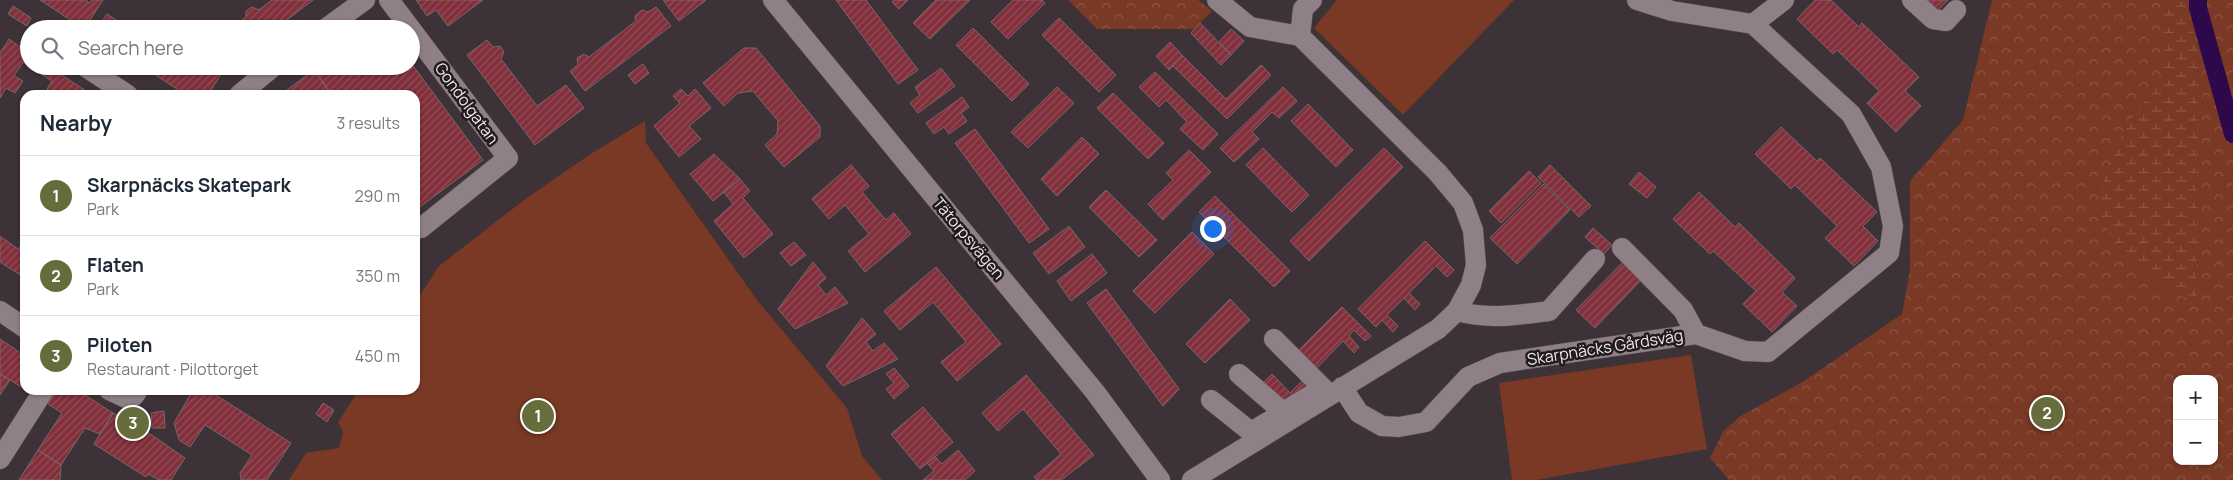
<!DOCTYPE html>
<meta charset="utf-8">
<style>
body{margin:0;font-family:Manrope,sans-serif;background:#f2f2f3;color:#1f2937}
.controls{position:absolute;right:15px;bottom:15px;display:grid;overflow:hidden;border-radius:10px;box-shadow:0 1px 4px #0004}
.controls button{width:45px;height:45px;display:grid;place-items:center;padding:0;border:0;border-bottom:1px solid #e0e1e3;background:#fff;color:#1f2937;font:25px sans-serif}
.you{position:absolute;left:1212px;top:228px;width:18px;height:18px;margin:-12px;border:4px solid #fff;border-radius:50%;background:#1a73e8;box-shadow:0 0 0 8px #1a73e833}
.badge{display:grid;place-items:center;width:32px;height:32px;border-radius:50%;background:#666c3c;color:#fff;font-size:16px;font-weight:700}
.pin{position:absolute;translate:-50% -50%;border:2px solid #fff;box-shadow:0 1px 5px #0006}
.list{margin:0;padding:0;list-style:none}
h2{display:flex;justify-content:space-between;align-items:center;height:65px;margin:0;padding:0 20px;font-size:21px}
h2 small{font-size:16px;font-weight:400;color:#747a83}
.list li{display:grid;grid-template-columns:32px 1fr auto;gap:15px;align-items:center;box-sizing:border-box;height:80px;padding:0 20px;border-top:1px solid #e0e1e3}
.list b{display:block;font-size:19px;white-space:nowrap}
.list p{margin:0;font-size:16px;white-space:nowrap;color:#747a83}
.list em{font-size:16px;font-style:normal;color:#747a83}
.icon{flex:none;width:28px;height:28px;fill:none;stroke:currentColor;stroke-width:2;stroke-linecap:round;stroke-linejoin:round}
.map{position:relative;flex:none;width:2233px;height:480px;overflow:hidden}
.search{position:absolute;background:#fff;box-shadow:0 1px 4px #0004;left:20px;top:20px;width:400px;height:55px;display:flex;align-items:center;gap:12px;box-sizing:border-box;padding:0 18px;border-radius:28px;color:#747a83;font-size:19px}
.panel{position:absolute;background:#fff;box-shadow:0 1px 4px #0004;left:20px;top:90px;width:400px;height:305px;border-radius:15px}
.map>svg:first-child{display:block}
.green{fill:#793925}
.forest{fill:url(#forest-crowns);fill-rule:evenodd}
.wetland{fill:url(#wetland-marsh)}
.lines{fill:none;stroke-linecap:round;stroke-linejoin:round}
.canal{stroke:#2d084b;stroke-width:18}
.building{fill:url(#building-hatch);stroke:#766869}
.minor-casing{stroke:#595053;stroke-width:21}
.minor{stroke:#8e8086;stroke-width:20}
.labels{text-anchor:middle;stroke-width:5;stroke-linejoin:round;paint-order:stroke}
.street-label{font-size:16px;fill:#f0e8eb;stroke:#211b1e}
</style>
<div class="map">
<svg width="2233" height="480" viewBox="0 0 2233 480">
<defs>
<pattern id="forest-crowns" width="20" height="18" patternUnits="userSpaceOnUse" patternTransform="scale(1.25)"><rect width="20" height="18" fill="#793925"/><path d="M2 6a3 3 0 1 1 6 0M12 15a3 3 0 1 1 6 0" fill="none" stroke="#8c5645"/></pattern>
<pattern id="wetland-marsh" width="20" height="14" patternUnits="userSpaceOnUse" patternTransform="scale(1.25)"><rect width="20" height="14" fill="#793925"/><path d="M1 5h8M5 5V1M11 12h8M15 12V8" fill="none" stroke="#8c5645"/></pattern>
<pattern id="building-hatch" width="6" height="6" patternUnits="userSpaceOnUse" patternTransform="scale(1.25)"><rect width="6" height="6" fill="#812f3b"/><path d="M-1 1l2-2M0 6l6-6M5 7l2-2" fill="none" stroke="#934d58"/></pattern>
</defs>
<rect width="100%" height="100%" fill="#3d3237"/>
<path class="green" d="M1337,0H1514L1403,115L1314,28Z
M645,121L646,143L757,300L847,408L862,456L882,480H289L306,453L339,448L343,432L338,422L359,390H415V303L439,266L524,200L589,155Z
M1691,355L1707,449L1536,480H1512L1499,383Z"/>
<path class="forest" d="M1068,0H1198L1212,11L1194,29H1097Z
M1992,0H2233V480H1729L1710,458L1723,432L1739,417L1801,383L1902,314L1910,270V181L1963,120ZM2177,379H2214V461H2177Z"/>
<path class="wetland" d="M2162,0H2188V10L2198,51L2197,296C2182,303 2166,287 2154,278C2136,265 2103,235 2100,212C2097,190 2117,143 2129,123C2140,105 2151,98 2159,76C2167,53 2162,24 2162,0Z"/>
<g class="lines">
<path class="canal" d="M2198,0V8L2233,134"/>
</g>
<path class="building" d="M40,0H85L90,3L92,0H103L84,29Z
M272,0H313L275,29H230L246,17V11L252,7L259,10Z
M416,0H483L448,26L436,10L427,16Z
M663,0H706L679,21Z
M836,0H866L918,70L898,84Z
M894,0H908L899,9L892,2Z
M936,0H970L930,39L913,23Z
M1013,0H1042L1045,3L1008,39L991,22Z
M1815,0H1831L1859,27L1862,23L1919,77L1905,91L1921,106L1896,132L1867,103L1879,91L1837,50L1833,54L1797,19Z
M1928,0H1948L1938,10Z
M13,6L31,18L27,26L8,14Z
M656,7L671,26L585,91L570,71L578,65L577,58L584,54L589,57L636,21L635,16L642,10L648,12Z
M107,14L127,27L133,25L138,29H97Z
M1059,18L1116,75L1099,92L1042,35Z
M379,21L386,29H369Z
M1200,23L1231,55L1221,65L1191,33Z
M973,28L1029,84L1012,101L956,45Z
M1231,29L1244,41L1231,55L1219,42Z
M9,39L29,53V66L23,62L14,76L23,81L15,93L6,88L0,98V53Z
M487,40L493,47L500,46L504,52L501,59L537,106L566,85L584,108L535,145L467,55Z
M1170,42L1183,56L1169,70L1156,56Z
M744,48H756L820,126V137L784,167L765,145L777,134L778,121L753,91L738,93L724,106L703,83Z
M1183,56L1226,99L1261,65L1271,75L1227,119L1173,66Z
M411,63L483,160L417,209L415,206V95H332L314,70L319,66H411Z
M643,64L649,73L635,84L628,75Z
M44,66H48L92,95H55L47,89L52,81L40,73Z
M142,66L189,68L226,66L208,95H186Z
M941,68L955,86L918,113L910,103L920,95L915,87Z
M314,70L332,95H280Z
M1155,72L1218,134L1203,150L1180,129L1187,122L1166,100L1159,107L1139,87Z
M1057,87L1074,103L1028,148L1011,132Z
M1283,87L1297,101L1279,118L1272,112L1252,132L1259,139L1234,162L1220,148Z
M681,89L688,96L695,89L711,108L689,126L701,139L679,157L654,126L680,103L673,96Z
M1113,93L1164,143L1148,159L1097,108Z
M962,97L969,107L961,113L967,121L949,134L944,127L934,134L926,123Z
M1308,104L1353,150L1336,167L1291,121Z
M1781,127L1817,161L1820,158L1877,212L1863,226L1878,241L1854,266L1825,238L1837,226L1795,185L1791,189L1755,154Z
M975,129L1049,229L1029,243L955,143Z
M1082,137L1099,154L1057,196L1041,179Z
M1263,148L1309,195L1292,212L1246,165Z
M1384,148L1403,167L1309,261L1290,241Z
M1189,150L1211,172L1163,220L1148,204L1173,180L1166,173Z
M714,154L740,179L713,201L690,174Z
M851,165L869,186L862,192L886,220L894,213L911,234L865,272L848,251L869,234L845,205L829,219L812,199Z
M1550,165L1591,206L1579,217L1538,177Z
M1529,171L1541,183L1501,223L1489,211Z
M1639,172L1656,187L1647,198L1629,184Z
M740,179L750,191L743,198L773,234L744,258L714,221L733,204L724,192Z
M1543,184L1570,210L1517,264L1490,238Z
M1106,190L1157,240L1139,257L1089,207Z
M1699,192L1735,227L1739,223L1795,278L1782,292L1797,306L1772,332L1743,304L1756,291L1713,251L1710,254L1673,219Z
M1215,196L1290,271L1274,287L1199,212Z
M1069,226L1085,247L1049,274L1033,253Z
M1593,228L1612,245L1604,254L1585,237Z
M1192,232L1214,254L1155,313L1133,291Z
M0,236L18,249L25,241V278L0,262Z
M1425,241L1454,270L1447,277L1436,266L1409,293L1420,304L1415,310L1404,298L1387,315L1398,326L1393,332L1382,320L1376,327L1358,309Z
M794,242L806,255L791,266L780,253Z
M1092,254L1107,273L1071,301L1057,281Z
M813,262L826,278L818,285L826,295L835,287L848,303L795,329L778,309Z
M1623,262L1641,280L1595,328L1576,310Z
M936,267L1001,344L957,381L941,362L966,342L933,302L900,330L884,311Z
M1106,289L1179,389L1163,406L1087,303Z
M1230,299L1250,320L1205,363L1186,344Z
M1342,307L1371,336L1365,341L1354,330L1349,336L1359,347L1354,353L1343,341L1313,372L1295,354Z
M862,318L876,334L866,342L873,351L884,343L898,359L843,386L826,366Z
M0,339L25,356V389L0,374Z
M894,368L909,386L894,399L886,389L894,383L886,374Z
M0,374L10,380L0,395Z
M1272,374L1296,399L1286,408L1262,384Z
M1026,375L1094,455L1061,480H1037L1034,477L1061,454L1023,409L998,431L982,413Z
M1304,379L1310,385L1296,399L1290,393Z
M56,390H77L113,413L100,434L85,428L61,465L38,450L62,413L48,404Z
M193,390H208L291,443L267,480H241L240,473L252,455L205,425L190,447L179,440L174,423Z
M323,403L334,410L327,422L316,414Z
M923,407L953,442L920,469L891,434Z
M164,411L165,428H152L151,413Z
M113,413L133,422L185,458L171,480H159L148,474L146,477L94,444Z
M38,450L61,465L60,480H19Z
M958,450L975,471L965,480H923L934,471L927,463L935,456L942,464Z"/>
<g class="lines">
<defs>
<path id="minor" d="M389,0L508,158L421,228
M773,0L1095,392L1160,480
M1637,0L1672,11L1753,24L1784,0
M1912,0L1933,19L1946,21L1956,10
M325,29L365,0
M1300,36L1303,9L1312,0
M84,66L128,95
M239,95L274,66
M1622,248L1683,310L1696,334
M0,311L25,328
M1457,311C1488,320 1517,315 1549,311L1595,259
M1239,374L1283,412L1323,388L1274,339
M1342,387L1359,413L1382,426L1399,427L1426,422L1468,377L1500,363L1696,334L1745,351L1768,352L1889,253L1893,226L1881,167L1851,114L1753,24
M109,390L128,399L134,396L138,390
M1211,400L1251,432L1271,420
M0,459L44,390
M1192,480L1438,329L1457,311L1471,285L1476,265L1473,230L1463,203L1438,173L1300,36L1250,27L1217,0"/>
</defs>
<use href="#minor" class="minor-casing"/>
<use href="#minor" class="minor"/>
</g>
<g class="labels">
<g class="street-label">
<text transform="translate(467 103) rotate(54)" y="6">Gondolgatan</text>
<text transform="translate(969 238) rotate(50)" y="6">Tätorpsvägen</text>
<text transform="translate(1605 347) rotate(-9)" y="6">Skarpnäcks Gårdsväg</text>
</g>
</g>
</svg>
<div class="controls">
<button>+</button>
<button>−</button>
</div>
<div class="you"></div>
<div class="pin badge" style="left:538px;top:416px">1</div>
<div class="pin badge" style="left:2047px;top:413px">2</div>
<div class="pin badge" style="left:133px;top:423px">3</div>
<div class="search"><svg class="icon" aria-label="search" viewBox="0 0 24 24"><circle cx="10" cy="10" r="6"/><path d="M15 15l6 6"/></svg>Search here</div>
<section class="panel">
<h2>Nearby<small>3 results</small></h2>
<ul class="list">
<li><span class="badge">1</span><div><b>Skarpnäcks Skatepark</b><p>Park</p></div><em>290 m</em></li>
<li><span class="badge">2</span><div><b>Flaten</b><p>Park</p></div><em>350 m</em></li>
<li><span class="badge">3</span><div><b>Piloten</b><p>Restaurant · Pilottorget</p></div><em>450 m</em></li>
</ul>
</section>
</div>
